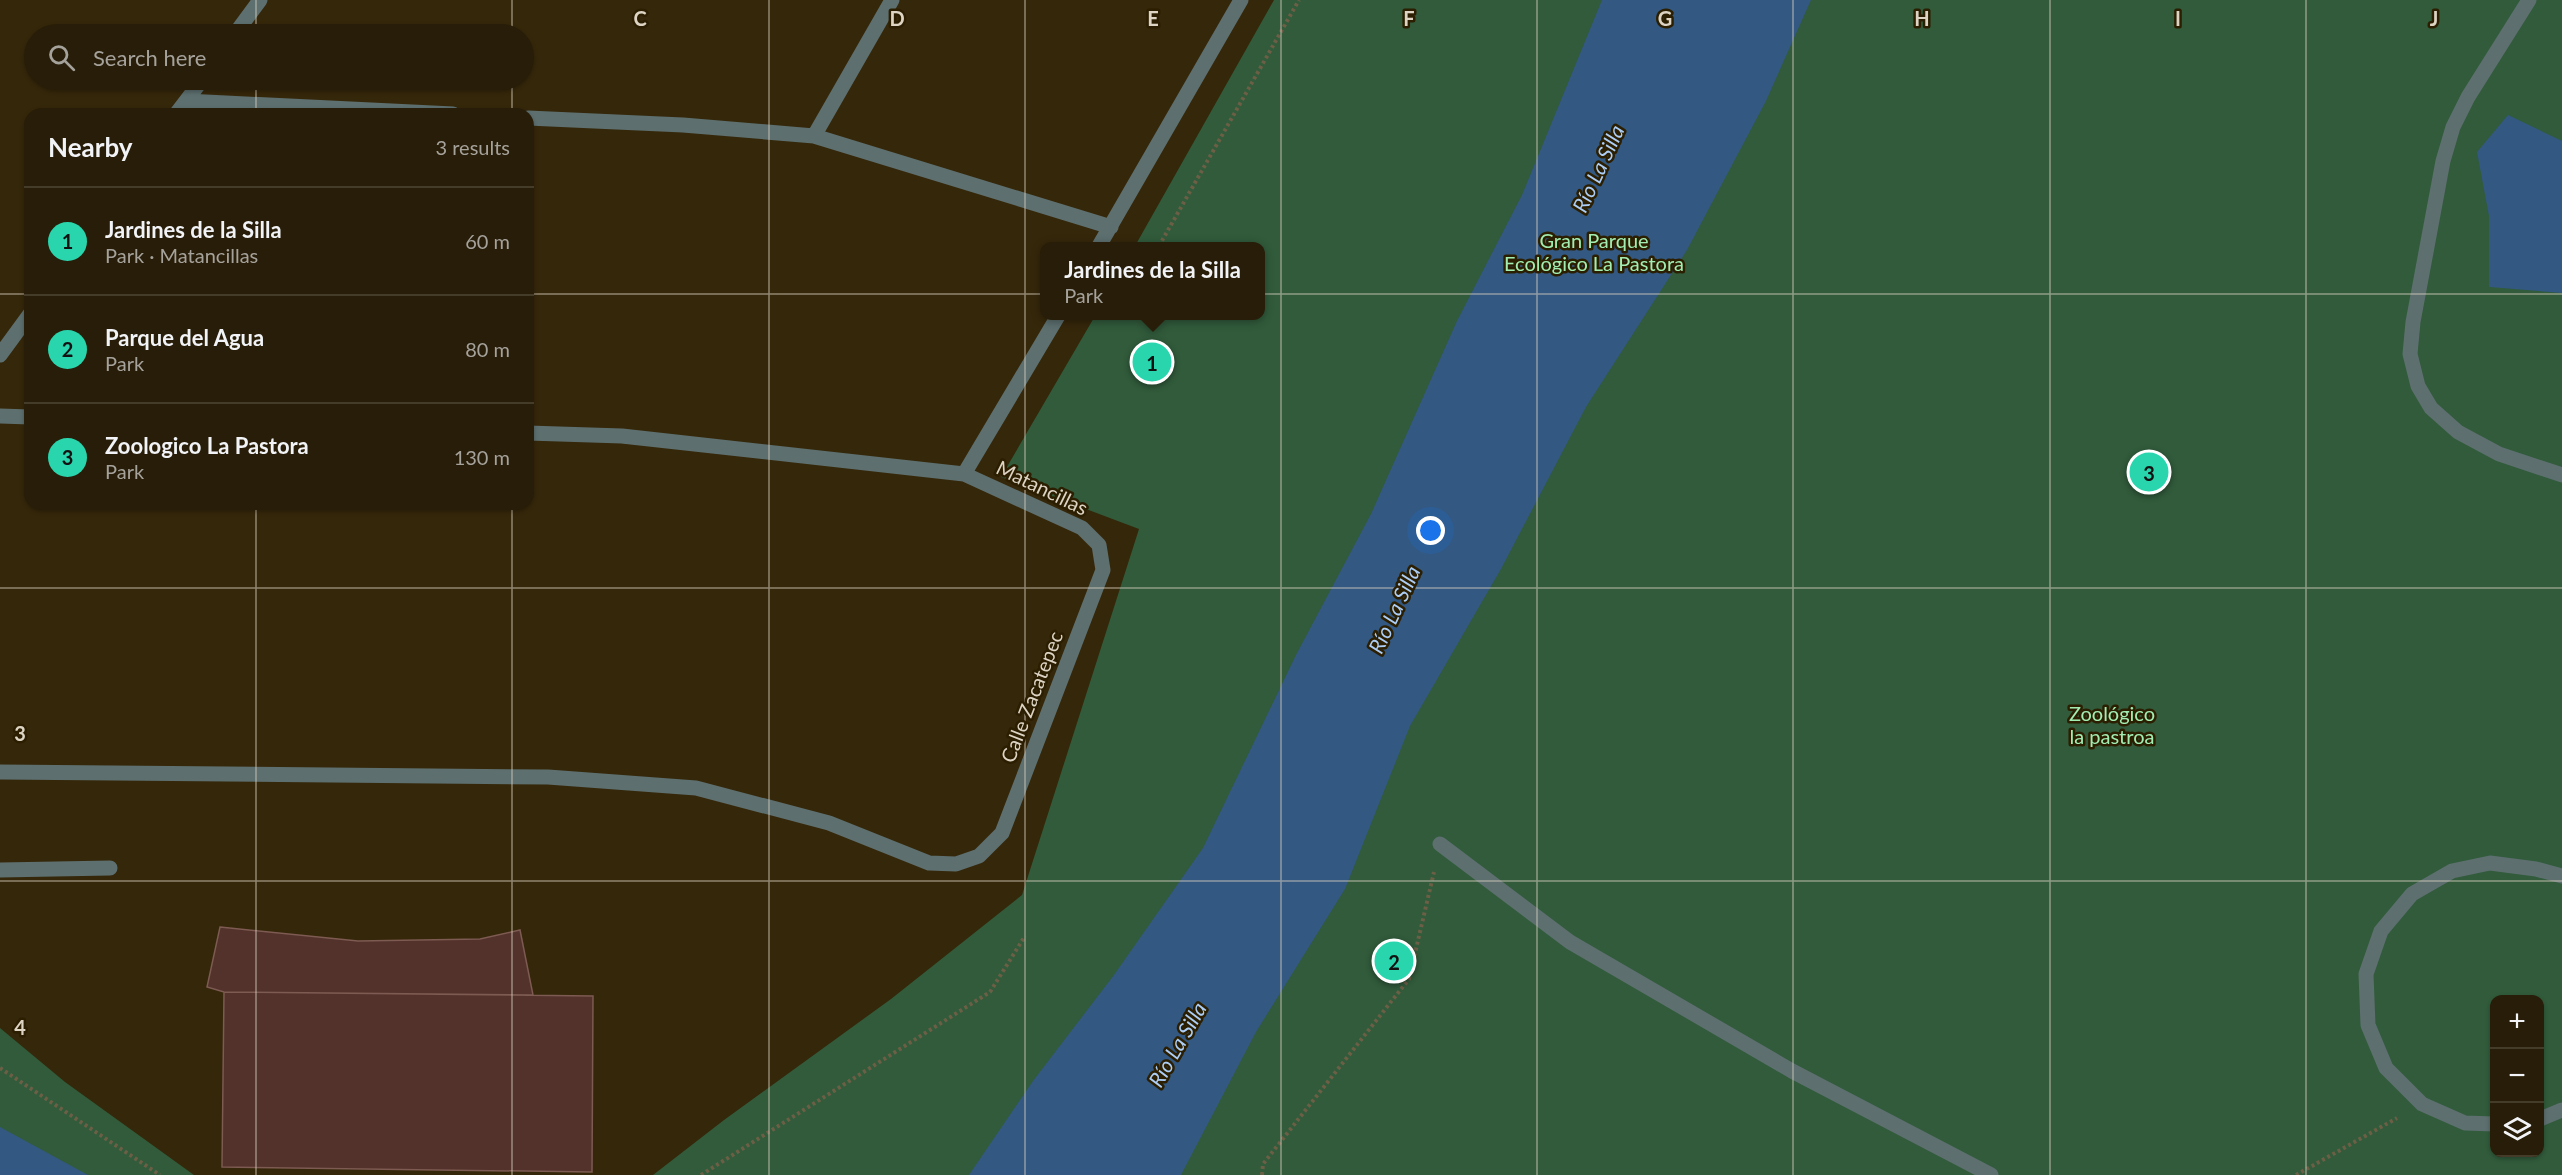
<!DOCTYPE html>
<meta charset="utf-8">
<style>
body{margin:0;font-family:Lato,sans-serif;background:#302612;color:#f1f3f6}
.controls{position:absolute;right:18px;bottom:18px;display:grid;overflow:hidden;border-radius:12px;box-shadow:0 2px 4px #0004}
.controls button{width:54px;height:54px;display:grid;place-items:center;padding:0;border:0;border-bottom:2px solid #443b29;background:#281d08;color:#f1f3f6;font:30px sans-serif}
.you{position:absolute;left:1431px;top:531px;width:21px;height:21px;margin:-15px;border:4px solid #fff;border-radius:50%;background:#1a73e8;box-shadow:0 0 0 9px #1a73e833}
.badge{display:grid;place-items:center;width:39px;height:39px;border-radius:50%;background:#28d5ad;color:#111;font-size:20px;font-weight:700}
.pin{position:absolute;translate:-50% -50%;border:3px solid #fff;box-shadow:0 2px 6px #0006}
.popup{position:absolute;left:1040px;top:242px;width:225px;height:78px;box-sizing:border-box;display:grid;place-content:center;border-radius:12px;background:#281d08;filter:drop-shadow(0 2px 4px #0005);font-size:20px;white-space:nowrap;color:#a5a29c}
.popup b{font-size:22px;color:#f1f3f6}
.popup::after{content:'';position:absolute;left:50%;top:100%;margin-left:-12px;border:12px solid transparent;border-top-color:#281d08}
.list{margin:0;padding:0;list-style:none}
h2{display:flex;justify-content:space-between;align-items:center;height:78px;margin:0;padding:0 24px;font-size:26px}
h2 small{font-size:20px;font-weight:400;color:#a5a29c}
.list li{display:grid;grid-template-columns:39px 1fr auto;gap:18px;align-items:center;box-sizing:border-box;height:108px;padding:0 24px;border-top:2px solid #443b29}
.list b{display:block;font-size:22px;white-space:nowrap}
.list p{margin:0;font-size:20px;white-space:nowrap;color:#a5a29c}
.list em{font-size:20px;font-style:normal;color:#a5a29c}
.icon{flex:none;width:33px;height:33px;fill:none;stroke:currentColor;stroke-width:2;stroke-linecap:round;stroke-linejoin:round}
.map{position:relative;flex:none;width:2562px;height:1175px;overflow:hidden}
.search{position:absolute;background:#281d08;box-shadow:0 2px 4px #0004;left:24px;top:24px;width:510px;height:66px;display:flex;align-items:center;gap:15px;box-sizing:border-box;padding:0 21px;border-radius:33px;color:#a5a29c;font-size:22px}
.panel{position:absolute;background:#281d08;box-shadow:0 2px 4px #0004;left:24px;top:108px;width:510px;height:402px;border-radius:18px}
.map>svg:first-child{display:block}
.green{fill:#315b3b;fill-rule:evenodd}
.water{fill:#335881}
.building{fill:#52322b;stroke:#7d5a52;stroke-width:1.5}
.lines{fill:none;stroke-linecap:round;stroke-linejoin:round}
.path{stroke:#6b5f46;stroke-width:4;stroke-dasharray:3 3;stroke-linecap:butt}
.minor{stroke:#5d6f6f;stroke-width:15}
.grid{fill:none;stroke:#ddd4c4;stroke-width:1.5;stroke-opacity:0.55}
.labels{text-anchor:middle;stroke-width:5;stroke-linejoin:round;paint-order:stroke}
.park-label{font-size:20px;fill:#a1edb2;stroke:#2b1e01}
.street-label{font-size:20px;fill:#ddd4c4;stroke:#2b1e01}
.water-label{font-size:21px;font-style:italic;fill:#accef6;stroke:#2b1e01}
.grid-label{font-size:20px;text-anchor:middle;font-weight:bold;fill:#ddd4c4;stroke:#2b1e01;stroke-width:5;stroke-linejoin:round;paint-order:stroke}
</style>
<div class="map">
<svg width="2562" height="1175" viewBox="0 0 2562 1175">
<rect width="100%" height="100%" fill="#35270a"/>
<path class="green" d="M1274,0H2562V1175H653L724,1120L891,999L1022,895L1139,529L1001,477L1095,316H1260V246H1135ZM2494,1000H2540V1152H2494Z
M0,1028L65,1082L194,1175H0Z"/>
<path class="water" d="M1602,0H1811L1766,101L1687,250L1586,407L1501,569L1410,726L1345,889L1256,1032L1181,1175H969L1033,1081L1114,975L1203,848L1296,655L1371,514L1457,321L1522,195Z
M2508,115L2562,141V293L2489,287V216L2477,152Z
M0,1127L88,1175H0Z"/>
<path class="building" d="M220,927L358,941L480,939L520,930L533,995L224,992L207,987Z
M224,992L593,996L592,1172L222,1167Z"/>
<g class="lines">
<path class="path" d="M1159,246L1299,0
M0,1068L160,1175
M701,1175L990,992L1025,936
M1262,1175L1263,1164L1409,979L1434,872
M2296,1175L2397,1118"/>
<path class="minor" d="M2529,0L2468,97L2453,127L2443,161L2413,322L2410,354L2418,386L2431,408L2458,432L2499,454L2562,475
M235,34L260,0
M186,101L453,114
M176,114L202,80
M528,118L683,125L814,136L1111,227
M814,136L892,0
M1099,246L1241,0
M0,355L30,314
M0,416L30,417
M964,474L1058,316
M0,772L548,777L696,788L829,823L929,863L956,864L979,856L1002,833L1103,570L1099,545L1082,528L964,474L622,436L528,433
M1440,844L1570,942L1792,1071L1991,1175
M0,870L110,868
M2540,1119L2562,1110
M2494,1124L2465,1123L2422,1104L2386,1068L2368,1025L2366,974L2381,931L2412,894L2452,871L2490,863L2536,869L2562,876"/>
</g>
<path class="grid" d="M256,0V34M512,0V34M769,0V1175M1025,0V1175M1281,0V1175M1537,0V1175M1793,0V1175M2050,0V1175M2306,0V1175M256,80V114M512,80V114M0,294H30M528,294H2562M256,504V1175M512,504V1175M0,588H2562M0,881H2562"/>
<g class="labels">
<g class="park-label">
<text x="1594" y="248">Gran Parque<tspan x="1594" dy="23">Ecológico La Pastora</tspan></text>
<text x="2112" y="721">Zoológico<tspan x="2112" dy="23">la pastroa</tspan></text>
</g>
<g class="street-label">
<text transform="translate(1042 488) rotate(26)" y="7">Matancillas</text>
<text transform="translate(1032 697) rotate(-69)" y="7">Calle Zacatepec</text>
</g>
<g class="water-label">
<text transform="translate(1599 169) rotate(-65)" y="7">Río La Silla</text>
<text transform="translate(1395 610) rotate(-65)" y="7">Río La Silla</text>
<text transform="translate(1178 1045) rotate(-60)" y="7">Río La Silla</text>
</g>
</g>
<g class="grid-label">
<text x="640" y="26">C</text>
<text x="897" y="26">D</text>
<text x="1153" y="26">E</text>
<text x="1409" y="26">F</text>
<text x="1665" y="26">G</text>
<text x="1922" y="26">H</text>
<text x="2178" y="26">I</text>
<text x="2434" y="26">J</text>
<text x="20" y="741">3</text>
<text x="20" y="1035">4</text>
</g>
</svg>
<div class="controls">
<button>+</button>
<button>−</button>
<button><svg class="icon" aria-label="layers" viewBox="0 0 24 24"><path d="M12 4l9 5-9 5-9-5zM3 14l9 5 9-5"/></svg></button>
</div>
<div class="you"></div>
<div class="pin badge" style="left:1152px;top:362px">1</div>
<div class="popup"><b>Jardines de la Silla</b>Park</div>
<div class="pin badge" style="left:1394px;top:961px">2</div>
<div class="pin badge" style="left:2149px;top:472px">3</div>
<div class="search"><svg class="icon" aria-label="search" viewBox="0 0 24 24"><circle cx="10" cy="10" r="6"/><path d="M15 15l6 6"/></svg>Search here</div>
<section class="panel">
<h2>Nearby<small>3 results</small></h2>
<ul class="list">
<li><span class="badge">1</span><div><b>Jardines de la Silla</b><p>Park · Matancillas</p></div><em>60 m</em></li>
<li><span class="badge">2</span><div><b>Parque del Agua</b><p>Park</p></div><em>80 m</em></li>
<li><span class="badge">3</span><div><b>Zoologico La Pastora</b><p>Park</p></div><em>130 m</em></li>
</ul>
</section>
</div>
